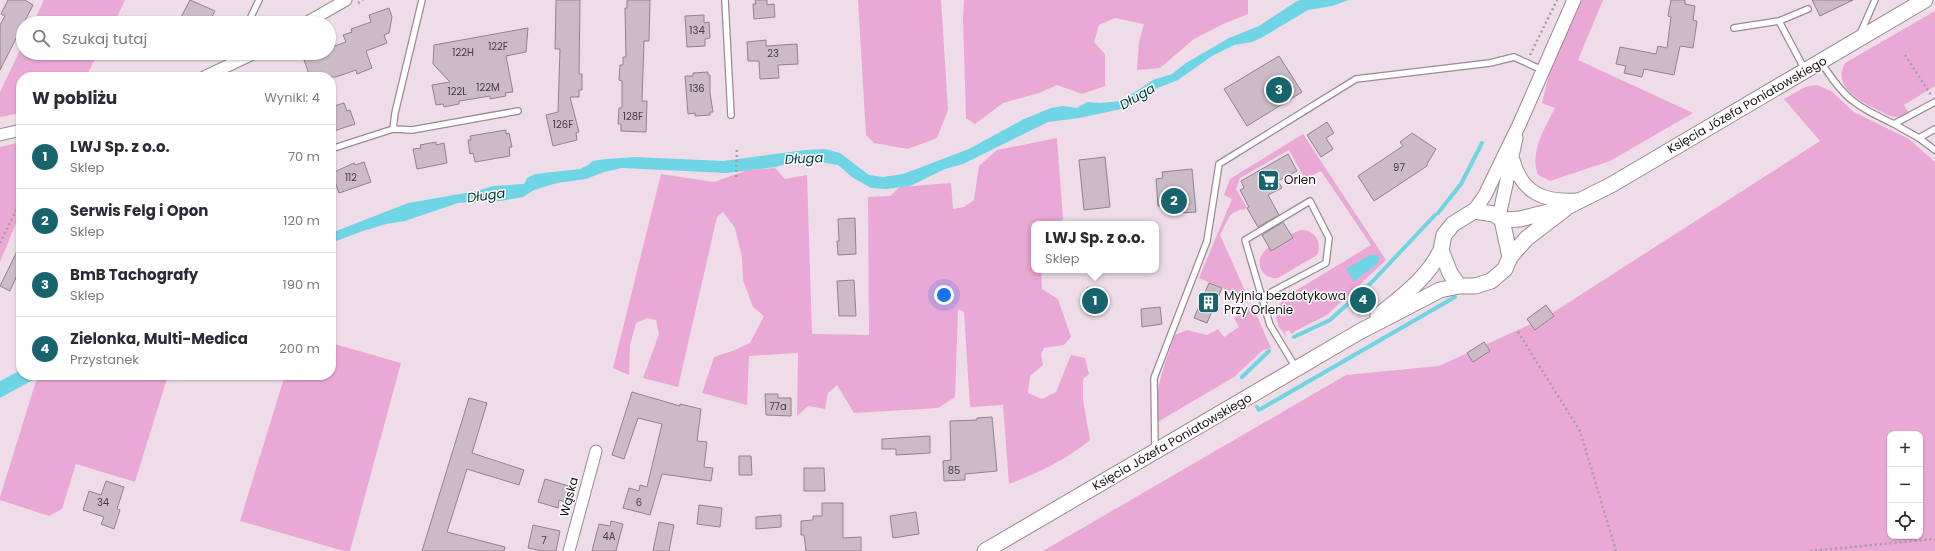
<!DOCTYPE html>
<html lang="pl">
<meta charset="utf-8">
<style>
body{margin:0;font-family:Poppins,sans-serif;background:#f2f2f3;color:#2b2b33}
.controls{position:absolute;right:12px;bottom:12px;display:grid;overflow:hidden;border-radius:8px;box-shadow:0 1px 3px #0004}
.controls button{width:36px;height:36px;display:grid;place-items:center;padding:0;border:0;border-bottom:1px solid #e1e1e2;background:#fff;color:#2b2b33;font:20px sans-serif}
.you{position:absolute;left:944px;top:295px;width:14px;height:14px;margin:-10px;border:3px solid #fff;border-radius:50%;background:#1a73e8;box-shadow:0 0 0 6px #1a73e833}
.badge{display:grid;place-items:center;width:26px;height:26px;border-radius:50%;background:#17646e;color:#fff;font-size:13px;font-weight:700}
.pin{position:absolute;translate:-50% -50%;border:2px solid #fff;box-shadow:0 1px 4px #0006}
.popup{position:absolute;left:1031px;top:221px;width:128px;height:52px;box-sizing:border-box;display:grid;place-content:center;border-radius:8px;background:#fff;filter:drop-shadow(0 1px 3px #0005);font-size:13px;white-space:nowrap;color:#7c7c81}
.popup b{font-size:15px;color:#2b2b33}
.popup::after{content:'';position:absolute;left:50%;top:100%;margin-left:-8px;border:8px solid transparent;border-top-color:#fff}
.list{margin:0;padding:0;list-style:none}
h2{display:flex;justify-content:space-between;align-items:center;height:52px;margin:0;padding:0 16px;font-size:17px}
h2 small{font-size:13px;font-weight:400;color:#7c7c81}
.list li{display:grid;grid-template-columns:26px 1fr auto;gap:12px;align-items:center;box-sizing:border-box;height:64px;padding:0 16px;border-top:1px solid #e1e1e2}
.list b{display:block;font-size:15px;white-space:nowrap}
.list p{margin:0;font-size:13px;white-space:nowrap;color:#7c7c81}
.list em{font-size:13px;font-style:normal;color:#7c7c81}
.icon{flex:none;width:22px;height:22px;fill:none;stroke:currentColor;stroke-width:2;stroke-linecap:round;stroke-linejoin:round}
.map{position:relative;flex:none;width:1935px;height:551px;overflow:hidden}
.search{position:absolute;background:#fff;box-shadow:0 1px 3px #0004;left:16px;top:16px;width:320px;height:44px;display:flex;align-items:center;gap:10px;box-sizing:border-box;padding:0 14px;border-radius:22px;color:#7c7c81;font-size:15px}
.panel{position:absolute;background:#fff;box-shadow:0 1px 3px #0004;left:16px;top:72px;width:320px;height:308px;border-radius:16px}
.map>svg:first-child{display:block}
.green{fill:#eaa8d6;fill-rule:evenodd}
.water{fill:#6fd4e4}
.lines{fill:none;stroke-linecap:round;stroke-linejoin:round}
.stream{stroke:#6fd4e4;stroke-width:4}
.building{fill:#cbbbc6;stroke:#91828c}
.service-casing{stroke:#998a94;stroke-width:8}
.minor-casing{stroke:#998a94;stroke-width:13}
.tertiary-casing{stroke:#998a94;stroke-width:15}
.secondary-casing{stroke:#998a94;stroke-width:17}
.path{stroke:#a99ba4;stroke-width:2.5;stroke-dasharray:2 3;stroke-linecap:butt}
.service{stroke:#fff;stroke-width:5.5}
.minor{stroke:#fff;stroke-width:11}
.tertiary{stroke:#fff;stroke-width:13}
.secondary{stroke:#fff;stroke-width:15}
.labels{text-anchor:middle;stroke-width:3;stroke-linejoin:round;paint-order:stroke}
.number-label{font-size:10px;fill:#443c41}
.street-label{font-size:12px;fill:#171115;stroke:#fff}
.poi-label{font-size:12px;fill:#171115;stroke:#fff;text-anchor:start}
.water-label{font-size:13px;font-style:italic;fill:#00333a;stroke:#fff}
</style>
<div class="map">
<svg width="1935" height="551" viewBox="0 0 1935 551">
<rect width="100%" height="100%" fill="#eedde8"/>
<path class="green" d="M44,0H125L114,23H33Z
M858,0H941L948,110L937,138L908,149L874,143L866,135Z
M964,0H1248V14L1223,24L1194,39L1160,68L1137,70L1139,42L1144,24L1115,18L1099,25L1094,42L1105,54V86L1082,94L1057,85L1039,93L1003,103L975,124L966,118L963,19Z
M1582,0H1603L1578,60L1693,113L1610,161L1550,181L1538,175C1529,152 1545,128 1555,108L1542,103L1551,67Z
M1935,11V86L1904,105L1909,113C1905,115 1901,117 1897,117C1890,117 1882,112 1876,109C1859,101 1832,86 1845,63Z
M23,44V53H98L86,77H21V113L0,117V92Z
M1817,85L1831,91L1854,112L1909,139L1935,162V551H1043L1346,375L1439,366L1546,317L1820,141L1784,99L1805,87ZM1890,434H1920V536H1890Z
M1303,134L1386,260L1327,315L1295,331L1292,334L1289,330L1285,332L1287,337L1279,327L1276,316L1282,299L1371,245L1321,171L1305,179L1289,150L1240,178L1236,189L1247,208L1242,210L1241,209L1230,215L1220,235L1247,295L1236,300L1232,292L1199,278L1232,199L1224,195L1230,179Z
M1057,138L1063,219L1057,224H1034V270H1041L1042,289L1058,299L1071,337L1064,345L1044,348L1041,354L1043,365L1030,376L1028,393L1042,399L1056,392L1071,355L1085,358L1089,374L1083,379V400L1090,440C1064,461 1040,472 1009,484L1003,405L970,407L964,312L958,309L955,397L938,408L854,413L837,385L828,393L825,409L808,406L797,416L798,353L749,356L747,405L702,393L714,357L732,351L750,343L764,316L753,307L743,280L742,257L735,228L723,212L717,217L678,387L643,378L659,334L656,320L647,318L636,323L630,345L629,375L613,368L661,174L714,182L748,170L775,168L785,179L807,175L812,334L869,335L868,197L890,196L900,187L951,183L953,209L964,207L974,200L979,166L997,150Z
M21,142V211L0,262V147Z
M1302,230C1315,230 1323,243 1317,255L1278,278C1264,280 1254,265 1263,253C1268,245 1293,232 1302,230Z
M1252,307L1254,309L1271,348L1263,350L1234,377L1156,423C1152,397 1166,360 1175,335L1187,330L1207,335L1218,329L1224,337L1239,327L1234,318L1240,314L1241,311Z
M331,343L401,363L350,551H344L240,521L285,375H331Z
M49,375H168L135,482L76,464L62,509L49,516L0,500V497L36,381Z"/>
<path class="water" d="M1301,0H1349L1332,6L1308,10L1261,38L1252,42L1234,45L1212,56L1178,80L1155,89L1121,109L1079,118L1048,122L963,164L945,169L910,186L886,189L871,188L852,177L838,165L814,161L789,163L776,167L726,173L622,168L604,172L586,179L557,183L534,190L523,197L501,201L458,203L405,221L386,224L360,232L331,243V233L408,203L477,191L493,186L524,184L527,178L535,174L580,169L588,165L593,161L606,159L635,157L723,161L805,150L825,149L840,153L869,175L883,177L903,174L969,149L1024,119L1051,108L1063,106L1077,108L1087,102L1100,103L1121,101L1153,80L1172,74L1186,63L1229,38L1259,26L1297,1Z
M1370,255H1376L1380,258L1377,264L1354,281L1346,269Z
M21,370V375H42L0,398V381Z"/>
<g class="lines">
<path class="stream" d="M1438,213L1461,184L1482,143
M1294,337L1330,320L1372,282L1435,215
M1242,377L1269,351
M1257,407L1259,410L1455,297"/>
</g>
<path class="building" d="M8,0H25L33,5L0,70V25L5,16L1,14Z
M190,0L215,11L209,23H178Z
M556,0H580L579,74H582V90H579V97H570L579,132L576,133L577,140L553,146L546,115L558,112L560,49H555Z
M627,0H650L649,41H644L642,101H647L646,132L621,131V124H618L619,108H622V81L619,80L620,65H623V57H626L625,8H627Z
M755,0H767V5L774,4L775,17L754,19L753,4H756Z
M1671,0H1685V4L1695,6L1693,20L1697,21L1693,48L1680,46L1674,75L1644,69L1642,77L1624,73L1626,66L1616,64L1620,47L1656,54L1658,46L1667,48L1671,17L1668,16Z
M1812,0H1853L1820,16Z
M389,8L392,17L389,33L384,35L387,43L366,51L372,68L357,74L356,70L336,77H310L303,57L315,53H329V48L346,42L343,35L352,32L351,29L371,22L369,15Z
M704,15V23L709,22L710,38L705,39V46L687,47L685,16Z
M528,28L526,52L506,56L513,92L505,93L506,96L490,99V96L466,100L459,101V104L444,107L443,104L436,105L432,85L450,82L433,64L434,45Z
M766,40V46L797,44L798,64L778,65L779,78L760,79L759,61H748L747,42Z
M1279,56L1302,92L1247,126L1224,89Z
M708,72V75H710V93L713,112H710V115L695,116V113L688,114L685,76H693V73Z
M344,103L347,111L350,110L355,124L331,132V107Z
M1327,122L1334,133L1326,138L1333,149L1321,157L1307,135Z
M506,130V134L509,133L512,147H509L510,156L475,162L473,153L470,154L468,140H471L470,136Z
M1412,133L1436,149L1427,164V166L1374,201L1358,176L1403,146L1400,142Z
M436,142V145L444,143L447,163L417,169L413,149L421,148L420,145Z
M1288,154L1297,171L1278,181L1282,188L1268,195L1279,215L1258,227L1247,208L1249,207L1240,190L1244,188L1241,181Z
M1105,157L1110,207L1084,210L1079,160Z
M364,162L371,182L339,193L332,173L354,163L355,165Z
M1192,169L1196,212L1181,213L1180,205L1158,206L1156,179L1163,178L1162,172Z
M855,218L856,254L838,255L837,241H839L838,219Z
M1283,222L1293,238L1271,251L1262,235Z
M21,243V266L10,291L0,286Z
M854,280L856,316H839L837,281Z
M1209,283L1222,288L1207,323L1194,318Z
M1098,287L1099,306L1088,307L1087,288Z
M1546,305L1554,316L1535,330L1527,319Z
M1160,307L1162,324L1142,327L1141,309Z
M1484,342L1490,351L1473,362L1467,353Z
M632,392L680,406V404L701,409L697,441L707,442L704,467L713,468L711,481L662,474L650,515L623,508L629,488L639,491L640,485L647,487L662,424L638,418L624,459L612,455Z
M765,394H778V398H791V416L766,415Z
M469,398L487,403L472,453L524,470L519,485L467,469L447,532L505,547L504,551H422Z
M992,417L997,471L965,474V480L944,481L943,461L951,460L950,421L977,420V418Z
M930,436V453L896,455V449H882V439Z
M739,456H751L752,475H739Z
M804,468H824L825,491H804Z
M545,479L572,487L568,503L559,500L558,508L538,502Z
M106,481L124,487L117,509L120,510L114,529L101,524L104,517L83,510L89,491L101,495Z
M822,503H843V538L861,537V551H806L804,535H801V521L813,520V516H822Z
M699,505L722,508L720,527L697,524Z
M916,512L919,534L893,538L890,516Z
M781,515V527L756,529V517Z
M611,521L623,524L616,551H592L599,524L610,526Z
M659,522L674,525L669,551H653Z
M533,525L560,531L556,551H542L528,548Z"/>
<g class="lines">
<defs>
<path id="service" d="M725,0L731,115
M1779,21L1805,70
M248,23L259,0
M1734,28L1779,21L1808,9
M1860,34L1875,0
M1821,62C1845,100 1855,105 1894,124L1935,102
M1894,124L1919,138L1935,150
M393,129L412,130L518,111
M1919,138L1935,129
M331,149L393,129L395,113L422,0
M1262,297L1326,263L1329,238L1310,201L1245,240L1270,325L1296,368
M1155,450L1154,378L1207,241L1219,164L1356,79L1490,63L1514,57L1542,70"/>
<path id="minor" d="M306,23L346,0
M204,77L255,53
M0,135L21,130
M569,551L596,451"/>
<path id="tertiary" d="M1513,160C1522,194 1545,202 1577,200
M1474,211L1485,195L1519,125L1574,0
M1499,217L1516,138"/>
<path id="secondary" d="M1502,220L1520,219L1567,207L1611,185L1925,0
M1510,257L1527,238L1565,209
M1378,316C1401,297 1428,278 1441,250
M985,551L1359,332L1440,290L1459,286H1475L1491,281L1505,269L1510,257L1502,220L1494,214L1474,211L1453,224L1444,235L1441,250L1450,273L1459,286"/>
</defs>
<use href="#service" class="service-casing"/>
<use href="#minor" class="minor-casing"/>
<use href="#tertiary" class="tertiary-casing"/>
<use href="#secondary" class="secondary-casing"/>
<path class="path" d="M358,3L363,0
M1530,55L1557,0
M1905,55L1931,95
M266,57L272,53
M736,177L737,147
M0,243L21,200
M1518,332L1580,431L1616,551
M1810,551L1935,539"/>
<use href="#service" class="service"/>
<use href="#minor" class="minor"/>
<use href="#tertiary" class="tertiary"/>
<use href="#secondary" class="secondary"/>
</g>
<defs>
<symbol id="supermarket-square" viewBox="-11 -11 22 22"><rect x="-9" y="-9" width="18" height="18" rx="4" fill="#17646e" stroke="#fff"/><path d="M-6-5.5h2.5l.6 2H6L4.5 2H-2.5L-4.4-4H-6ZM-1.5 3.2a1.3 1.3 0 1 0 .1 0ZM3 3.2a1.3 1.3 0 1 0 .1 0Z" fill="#fff"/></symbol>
<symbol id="building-square" viewBox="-11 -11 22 22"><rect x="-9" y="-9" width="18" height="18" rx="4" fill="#17646e" stroke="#fff"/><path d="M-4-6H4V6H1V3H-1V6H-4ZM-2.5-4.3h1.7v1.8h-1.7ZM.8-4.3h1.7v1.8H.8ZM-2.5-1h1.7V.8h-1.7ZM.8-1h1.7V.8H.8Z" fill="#fff"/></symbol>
</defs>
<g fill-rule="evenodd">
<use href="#supermarket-square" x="1256" y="168" width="25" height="25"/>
<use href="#building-square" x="1196" y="290" width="25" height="25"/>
</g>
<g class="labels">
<g class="number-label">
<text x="697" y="34">134</text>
<text x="498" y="50">122F</text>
<text x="463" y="56">122H</text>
<text x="773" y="57">23</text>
<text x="488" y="91">122M</text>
<text x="697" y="92">136</text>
<text x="457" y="95">122L</text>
<text x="633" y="120">128F</text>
<text x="563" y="128">126F</text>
<text x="1399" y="171">97</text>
<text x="351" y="181">112</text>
<text x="778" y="410">77a</text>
<text x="954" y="474">85</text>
<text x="103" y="506">34</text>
<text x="639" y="506">6</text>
<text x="609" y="540">4A</text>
<text x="544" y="544">7</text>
</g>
<g class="street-label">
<text transform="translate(1747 105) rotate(-30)" y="4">Księcia Józefa Poniatowskiego</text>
<text transform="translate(1172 442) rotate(-30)" y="4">Księcia Józefa Poniatowskiego</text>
<text transform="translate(569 497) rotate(-75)" y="4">Wąska</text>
</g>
<g class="poi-label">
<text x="1284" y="184">Orlen</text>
<text x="1224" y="300">Myjnia bezdotykowa<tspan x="1224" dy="14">Przy Orlenie</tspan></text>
</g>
<g class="water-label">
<text transform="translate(1137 96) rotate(-30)" y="5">Długa</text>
<text transform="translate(804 158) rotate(-3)" y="5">Długa</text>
<text transform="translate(486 195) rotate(-8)" y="5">Długa</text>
</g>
</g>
</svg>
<div class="controls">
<button>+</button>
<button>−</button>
<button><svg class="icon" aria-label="locate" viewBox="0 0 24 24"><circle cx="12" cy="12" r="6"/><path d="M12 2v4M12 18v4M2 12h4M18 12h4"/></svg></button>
</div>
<div class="you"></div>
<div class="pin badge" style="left:1095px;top:301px">1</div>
<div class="popup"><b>LWJ Sp. z o.o.</b>Sklep</div>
<div class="pin badge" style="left:1174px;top:201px">2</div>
<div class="pin badge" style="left:1279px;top:90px">3</div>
<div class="pin badge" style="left:1363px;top:300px">4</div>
<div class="search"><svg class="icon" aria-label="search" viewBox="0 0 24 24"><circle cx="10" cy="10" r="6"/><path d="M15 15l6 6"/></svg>Szukaj tutaj</div>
<section class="panel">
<h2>W pobliżu<small>Wyniki: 4</small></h2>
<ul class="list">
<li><span class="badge">1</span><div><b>LWJ Sp. z o.o.</b><p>Sklep</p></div><em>70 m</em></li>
<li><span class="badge">2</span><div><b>Serwis Felg i Opon</b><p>Sklep</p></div><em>120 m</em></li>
<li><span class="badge">3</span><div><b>BmB Tachografy</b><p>Sklep</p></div><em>190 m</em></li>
<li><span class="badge">4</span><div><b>Zielonka, Multi-Medica</b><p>Przystanek</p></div><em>200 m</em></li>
</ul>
</section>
</div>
